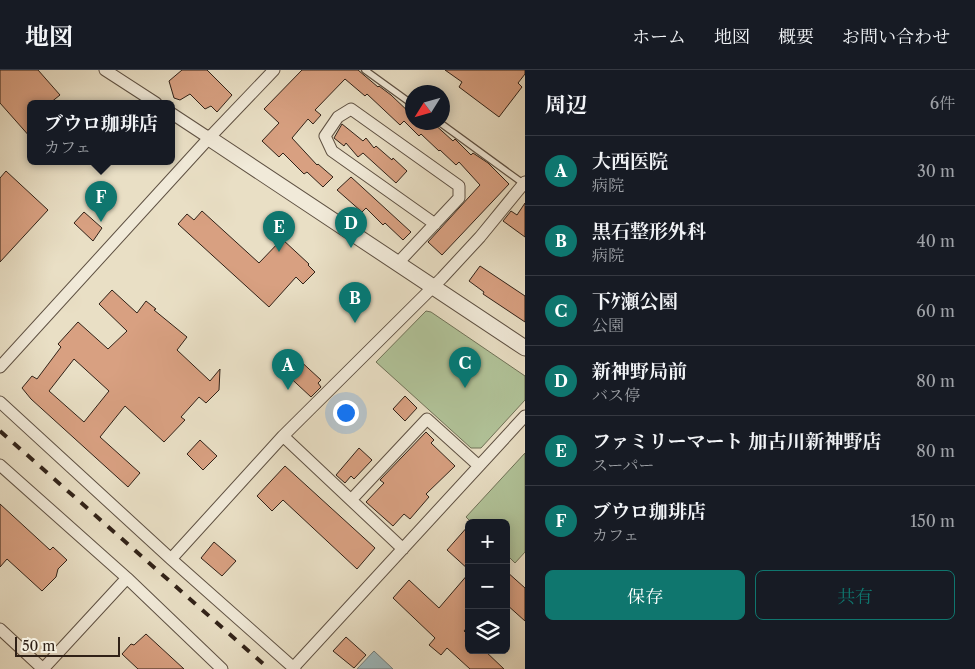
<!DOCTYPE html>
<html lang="ja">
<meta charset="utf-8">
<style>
body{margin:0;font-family:"Libre Caslon Text","Noto Serif JP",serif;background:#20242c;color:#f1f3f6}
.controls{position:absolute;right:15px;bottom:15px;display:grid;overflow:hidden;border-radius:8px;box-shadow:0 2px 12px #0003}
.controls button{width:45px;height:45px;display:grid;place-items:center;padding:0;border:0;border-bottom:1px solid #363941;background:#171b24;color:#f1f3f6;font:25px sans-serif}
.compass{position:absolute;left:405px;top:15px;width:45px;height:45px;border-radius:50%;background:#171b24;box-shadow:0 2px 12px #0003;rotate:233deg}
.scale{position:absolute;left:15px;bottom:12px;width:105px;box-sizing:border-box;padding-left:5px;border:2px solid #302117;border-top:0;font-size:14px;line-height:18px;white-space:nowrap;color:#302117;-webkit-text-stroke:4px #f1ead9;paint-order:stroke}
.you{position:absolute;left:345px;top:342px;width:18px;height:18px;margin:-12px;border:4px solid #fff;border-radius:50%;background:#1a73e8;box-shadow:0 0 0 8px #1a73e833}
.badge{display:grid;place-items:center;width:32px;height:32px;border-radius:50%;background:#0f766e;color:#fff;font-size:16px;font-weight:700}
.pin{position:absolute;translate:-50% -41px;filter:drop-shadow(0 1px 2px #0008)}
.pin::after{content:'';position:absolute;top:26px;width:18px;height:15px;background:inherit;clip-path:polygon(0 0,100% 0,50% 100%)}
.popup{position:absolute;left:27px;top:30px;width:148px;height:65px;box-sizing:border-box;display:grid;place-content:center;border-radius:8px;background:#171b24;filter:drop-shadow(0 1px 4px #0005);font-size:16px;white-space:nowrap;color:#9ea1a6}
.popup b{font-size:19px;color:#f1f3f6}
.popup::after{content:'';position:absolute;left:50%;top:100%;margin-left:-10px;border:10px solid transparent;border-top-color:#171b24}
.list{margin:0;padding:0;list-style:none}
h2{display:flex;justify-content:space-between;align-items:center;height:65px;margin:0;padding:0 20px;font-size:21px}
h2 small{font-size:16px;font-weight:400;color:#9ea1a6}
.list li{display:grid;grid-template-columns:32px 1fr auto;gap:15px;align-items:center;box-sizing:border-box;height:70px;padding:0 20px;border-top:1px solid #363941}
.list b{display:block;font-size:19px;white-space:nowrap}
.list p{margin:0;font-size:16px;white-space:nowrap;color:#9ea1a6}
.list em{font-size:16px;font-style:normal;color:#9ea1a6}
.actions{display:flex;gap:10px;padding:15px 20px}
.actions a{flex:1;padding:11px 0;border:1px solid #0f766e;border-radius:8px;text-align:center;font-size:18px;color:#0f766e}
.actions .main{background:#0f766e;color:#fff}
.icon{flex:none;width:28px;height:28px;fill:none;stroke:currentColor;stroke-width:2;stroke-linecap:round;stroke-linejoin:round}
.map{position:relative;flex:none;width:525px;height:599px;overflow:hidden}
header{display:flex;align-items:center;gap:30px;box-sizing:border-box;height:70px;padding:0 25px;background:#171b24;border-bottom:1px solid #363941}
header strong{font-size:24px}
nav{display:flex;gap:28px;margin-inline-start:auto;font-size:18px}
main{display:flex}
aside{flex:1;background:#171b24}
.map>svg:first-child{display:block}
.green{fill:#b1c399;stroke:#707258}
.water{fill:#9dbabf;stroke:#717d7c}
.building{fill:#d8a081;stroke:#302117;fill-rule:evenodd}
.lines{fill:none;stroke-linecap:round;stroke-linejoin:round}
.service-casing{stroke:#5e5042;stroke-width:8}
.minor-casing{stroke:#5e5042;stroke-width:13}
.tertiary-casing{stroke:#5e5042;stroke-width:17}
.service{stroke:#f1ead9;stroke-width:5.5}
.minor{stroke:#f1ead9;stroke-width:11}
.tertiary{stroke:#f1ead9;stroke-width:15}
.rail{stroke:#302117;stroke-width:4;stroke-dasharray:9 9;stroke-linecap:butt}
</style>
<header>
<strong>地図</strong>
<nav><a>ホーム</a><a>地図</a><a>概要</a><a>お問い合わせ</a></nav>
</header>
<main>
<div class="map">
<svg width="525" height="599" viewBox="0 0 525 599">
<rect width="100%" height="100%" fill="#e9dfc5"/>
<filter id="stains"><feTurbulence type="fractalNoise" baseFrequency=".004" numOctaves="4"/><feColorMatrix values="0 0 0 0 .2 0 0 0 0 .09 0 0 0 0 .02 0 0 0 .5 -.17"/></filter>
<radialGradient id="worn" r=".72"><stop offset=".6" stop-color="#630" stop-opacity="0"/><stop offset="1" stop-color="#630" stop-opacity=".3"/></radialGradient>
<path class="green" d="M426,241L431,242L525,306V330L481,378H471L376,292Z
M525,383V482L515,493L506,484V453H472L466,447Z"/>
<path class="water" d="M374,581L393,599H357Z"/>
<path class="building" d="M0,0H38L60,25L50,33H31V68L0,33Z
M182,0H207L232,25L217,42L211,36L205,39L190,24L180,30L174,28L169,11Z
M302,0H358L378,17L379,16L391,25L412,45V52H432L453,71L455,69L471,85L473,83L488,93L509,114L442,185L428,172L480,115L459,92L456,95L440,80L439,81L421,64L419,66L404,51L400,55L367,24L365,26L345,9L315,40L321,45L313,54L308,49L292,68L317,95L318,94L333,107L323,117L307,102L304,104L283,83L279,87L262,71L279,53L264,39Z
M445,0H525V4L518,13L522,17L499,47L459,17L462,12Z
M342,54L363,71L366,68L374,78L376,76L392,90L393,88L407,101L396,113L363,83L358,87L346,73L344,76L334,68Z
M6,101L48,140L0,192V108Z
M351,107L411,162L403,170L385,153L383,155L366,138L362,142L337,120Z
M525,133V167L503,151L511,141L517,145Z
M202,141L259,193L282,169L309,194L308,195L315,202L303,214L296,207L269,237L178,154L187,144L194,150Z
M84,142L102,158L93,171L74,153Z
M480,196L525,226V252L483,224L484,222L469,211Z
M112,220L137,243L146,231L156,239L154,240L187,267L177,280L210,311L220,299L219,320L206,333L199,327L181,347L185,350L164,372L125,336L100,367L140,403L128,417L31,329L22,318L32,306L37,309L61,277L58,274L78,252L108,279L127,261L99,234ZM74,289L109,321L84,352L49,321Z
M296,287L321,310L318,313L321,317L311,327L283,301Z
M405,326L417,338L405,351L393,339Z
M426,362L434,370L431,373L455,396L426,424L429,427L410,449L404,444L393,456L366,432L384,413L380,410Z
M200,370L217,386L203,400L187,384Z
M359,378L372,390L354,409L351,406L345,413L336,405Z
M285,396L375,478L357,499L283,430L272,441L257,426Z
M0,434L50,480L53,477L67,490L58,499L56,507L42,521L7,489L0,497Z
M469,455V500L447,480Z
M214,472L236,491L222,506L201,488Z
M506,501L525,518V551L506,534Z
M469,503V555L464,561L469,566V580H484L504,599H470L447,578L441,585L429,575L435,568L393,528L409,510L439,538Z
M146,564L184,599H138L122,584L131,574L134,575Z
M346,567L366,585L354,598L333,581Z"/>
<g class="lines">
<defs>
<path id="service" d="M365,0L412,34
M439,52L524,114"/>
<path id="minor" d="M105,0L156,33
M171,43L209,68
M397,194L459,128V116L351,39L338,47L325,66L332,81L435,154
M0,297L209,68L274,0
M0,332L171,489L295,599
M283,366L403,479
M0,395L127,508L222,599
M351,430L427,349L479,396
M171,489L283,366L442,208L480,167L525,112
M0,559L43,599
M293,598L525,346
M43,599L127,508"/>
<path id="tertiary" d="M209,68L525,278"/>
</defs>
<use href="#service" class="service-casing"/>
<use href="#minor" class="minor-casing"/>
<use href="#tertiary" class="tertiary-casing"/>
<use href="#service" class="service"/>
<use href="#minor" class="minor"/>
<use href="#tertiary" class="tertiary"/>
<path class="rail" d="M0,361L269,599"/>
</g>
<rect width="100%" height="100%" filter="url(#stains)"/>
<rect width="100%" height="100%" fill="url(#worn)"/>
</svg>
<div class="controls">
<button>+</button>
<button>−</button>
<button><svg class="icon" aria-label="layers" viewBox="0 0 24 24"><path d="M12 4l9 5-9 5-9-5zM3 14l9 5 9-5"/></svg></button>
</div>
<svg class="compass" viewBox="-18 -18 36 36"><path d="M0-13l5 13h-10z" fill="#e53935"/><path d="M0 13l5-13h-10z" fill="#9ea1a6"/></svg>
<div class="scale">50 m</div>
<div class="you"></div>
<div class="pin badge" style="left:288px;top:320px">A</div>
<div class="pin badge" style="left:355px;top:253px">B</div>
<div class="pin badge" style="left:465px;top:318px">C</div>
<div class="pin badge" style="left:351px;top:178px">D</div>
<div class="pin badge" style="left:279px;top:182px">E</div>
<div class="pin badge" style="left:101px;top:152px">F</div>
<div class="popup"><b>ブウロ珈琲店</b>カフェ</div>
</div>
<aside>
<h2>周辺<small>6件</small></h2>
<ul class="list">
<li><span class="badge">A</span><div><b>大西医院</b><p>病院</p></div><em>30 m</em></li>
<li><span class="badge">B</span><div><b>黒石整形外科</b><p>病院</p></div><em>40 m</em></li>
<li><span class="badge">C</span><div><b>下ｹ瀬公園</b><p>公園</p></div><em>60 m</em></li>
<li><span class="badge">D</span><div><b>新神野局前</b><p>バス停</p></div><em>80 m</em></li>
<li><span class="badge">E</span><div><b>ファミリーマート 加古川新神野店</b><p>スーパー</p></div><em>80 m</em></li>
<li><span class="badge">F</span><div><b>ブウロ珈琲店</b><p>カフェ</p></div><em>150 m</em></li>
</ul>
<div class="actions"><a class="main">保存</a><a>共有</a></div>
</aside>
</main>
